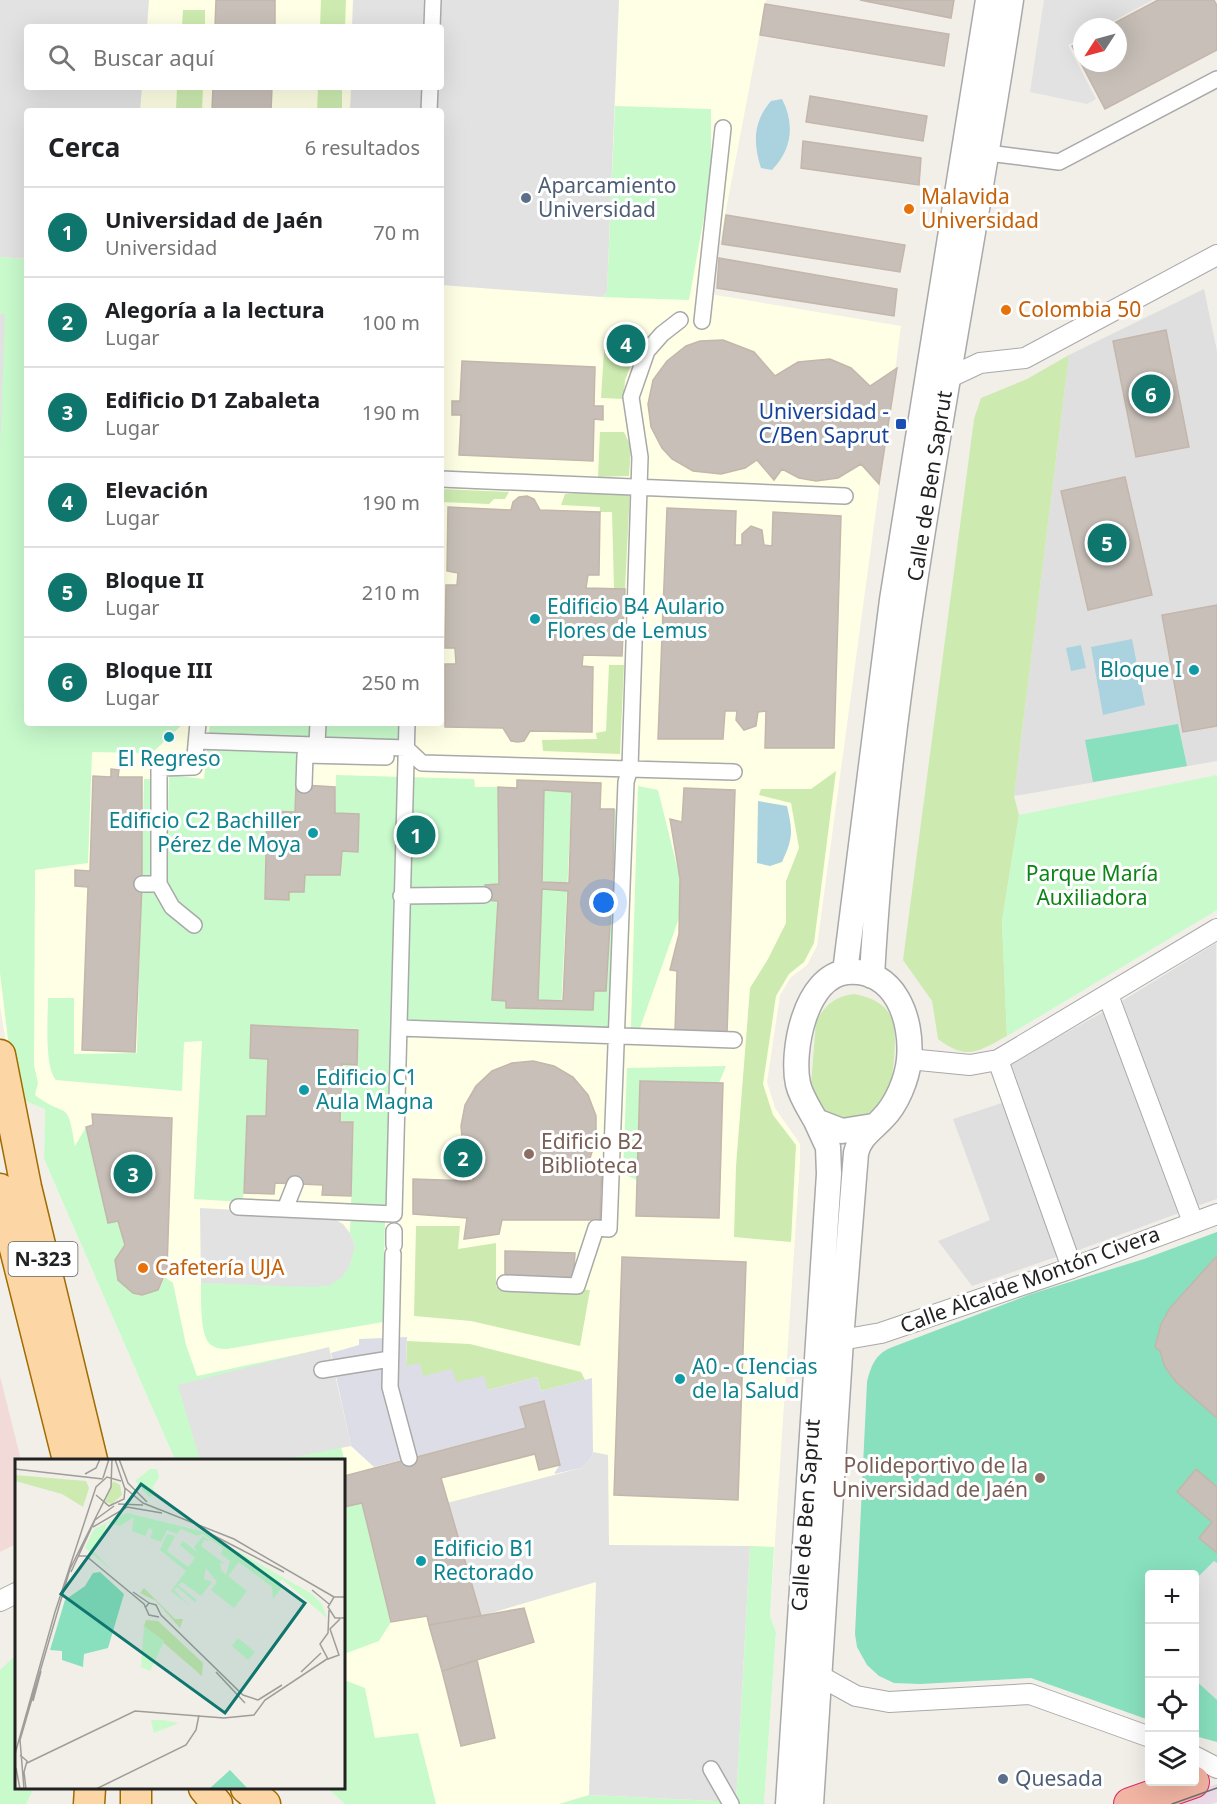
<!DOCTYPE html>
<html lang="es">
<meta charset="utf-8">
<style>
body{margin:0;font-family:"Noto Sans",sans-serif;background:#f2f2f2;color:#202124}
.controls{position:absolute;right:18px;bottom:18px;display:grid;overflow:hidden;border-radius:6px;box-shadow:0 6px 24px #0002}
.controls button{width:54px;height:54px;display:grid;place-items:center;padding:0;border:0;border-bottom:2px solid #e0e0e0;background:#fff;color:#202124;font:30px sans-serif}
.compass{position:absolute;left:1073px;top:18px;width:54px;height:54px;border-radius:50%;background:#fff;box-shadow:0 6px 24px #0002;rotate:234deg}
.you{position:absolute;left:604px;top:903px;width:21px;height:21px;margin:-15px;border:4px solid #fff;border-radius:50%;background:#1a73e8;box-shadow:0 0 0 9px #1a73e833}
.badge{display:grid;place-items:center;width:39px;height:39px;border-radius:50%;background:#0f766e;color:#fff;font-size:20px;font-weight:700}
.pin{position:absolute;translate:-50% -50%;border:3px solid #fff;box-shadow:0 2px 6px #0006}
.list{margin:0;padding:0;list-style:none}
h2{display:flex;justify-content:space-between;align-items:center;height:78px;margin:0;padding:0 24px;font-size:26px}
h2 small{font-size:20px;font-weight:400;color:#757577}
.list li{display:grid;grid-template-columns:39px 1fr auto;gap:18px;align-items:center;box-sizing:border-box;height:90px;padding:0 24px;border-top:2px solid #e0e0e0}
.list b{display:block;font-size:22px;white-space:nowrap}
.list p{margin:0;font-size:20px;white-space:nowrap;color:#757577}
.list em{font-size:20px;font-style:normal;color:#757577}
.icon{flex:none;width:33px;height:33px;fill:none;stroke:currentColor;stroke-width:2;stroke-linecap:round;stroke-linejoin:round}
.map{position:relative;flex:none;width:1217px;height:1804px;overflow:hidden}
.search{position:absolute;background:#fff;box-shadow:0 6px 24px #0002;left:24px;top:24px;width:420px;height:66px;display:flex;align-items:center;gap:15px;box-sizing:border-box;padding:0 21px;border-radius:6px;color:#757577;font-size:22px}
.panel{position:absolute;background:#fff;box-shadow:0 6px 24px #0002;left:24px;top:108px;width:420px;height:618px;border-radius:6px}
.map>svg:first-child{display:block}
.residential{fill:#e0dfdf}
.commercial{fill:#f2dad9}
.industrial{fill:#ebdbe8}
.education{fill:#ffffe5;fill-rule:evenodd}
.grass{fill:#cdebb0}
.park{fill:#c8facc}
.pitch{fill:#88e0be}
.parking{fill:#e2e2e2}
.plaza{fill:#dddde8}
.water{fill:#aad3df}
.building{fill:#c7bfb8;stroke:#c4b6ab;stroke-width:1.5;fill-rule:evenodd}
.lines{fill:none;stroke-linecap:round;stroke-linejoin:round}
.pedestrian-casing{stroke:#a9a9a9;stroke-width:18}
.minor-casing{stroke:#a9a9a9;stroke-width:22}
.tertiary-casing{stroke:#a9a9a9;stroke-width:27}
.primary-casing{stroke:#a06b00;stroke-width:33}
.trunk-casing{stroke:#dc2a67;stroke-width:34}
.pedestrian{stroke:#fff;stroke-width:15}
.minor{stroke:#fff;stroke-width:20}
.tertiary{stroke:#fff;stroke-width:24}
.primary{stroke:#fcd6a4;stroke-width:30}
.trunk{stroke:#f2b4a3;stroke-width:32}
.tram{stroke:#707070;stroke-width:1.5}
.service-dot{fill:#5c6f8a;stroke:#fff;stroke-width:2}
.food-dot{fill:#e8710a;stroke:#fff;stroke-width:2}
.transit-dot{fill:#1a4fb4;stroke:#fff;stroke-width:2}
.culture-dot{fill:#0f9aa8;stroke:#fff;stroke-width:2}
.education-dot{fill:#8d6e63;stroke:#fff;stroke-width:2}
.labels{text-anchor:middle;stroke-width:6;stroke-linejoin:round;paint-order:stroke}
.shield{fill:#fff;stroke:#646464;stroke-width:1.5}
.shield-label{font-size:20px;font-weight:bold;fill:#222}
.service-label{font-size:21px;fill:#4e5e75;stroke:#fff;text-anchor:start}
.food-label{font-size:21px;fill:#c56008;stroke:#fff;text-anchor:start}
.transit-label{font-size:21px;fill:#164399;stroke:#fff;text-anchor:end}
.street-label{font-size:21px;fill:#222;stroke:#fff}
.culture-label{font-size:21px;fill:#0d838f;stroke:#fff;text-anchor:start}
.park-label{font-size:21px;fill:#0c8416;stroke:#fff}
.education-label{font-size:21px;fill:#785e54;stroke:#fff;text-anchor:start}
.inset-road{fill:none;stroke:#9f9d99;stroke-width:1.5}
.view{fill:#0f766e;fill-opacity:0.15;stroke:#0f766e;stroke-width:3}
.inset-edge{fill:none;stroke:#222;stroke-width:3}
</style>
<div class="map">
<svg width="1217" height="1804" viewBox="0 0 1217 1804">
<rect width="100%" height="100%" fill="#f2efe9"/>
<path class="residential" d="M1204,289L1217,351V761L1014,796L1069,355Z
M1216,943L1217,1199L1197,1206L1122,1001Z
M1107,1010L1179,1213L1076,1251L1011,1063Z
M1005,1102L1059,1256L972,1286L938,1241L990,1220L953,1119Z"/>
<path class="commercial" d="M0,1376L21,1460H16V1544L0,1552Z"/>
<path class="industrial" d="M1217,1784V1802L1212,1804H1160Z"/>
<path class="education" d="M0,0H766L710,294L901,326L817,946L807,965L791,977L780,995L767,1082L775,1108L800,1144V1161L770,1616L776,1632L764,1804H345L327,1788H344V1460H175L44,1159L45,1109L15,1097L0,1006ZM27,27H441V87H27ZM27,111H441V723H27Z"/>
<path class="grass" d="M321,0H346L345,27H320Z
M183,10H205V27H182Z
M177,87H203L202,111H176Z
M318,87H342V111H317Z
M604,351L636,353L625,380L624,399L601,398Z
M1069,355L1014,796L1019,815L1002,921L1007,1036C977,1052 967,1061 938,1039L932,1001L903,960L974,419L981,398L1027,379Z
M600,432H624L631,447L629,476L598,477Z
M442,489L509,492L505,499H494L489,504L441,502Z
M630,491L625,589L614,588L612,512H600V507L561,505L565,494Z
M609,665H624L620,754L543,751L542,740L597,739L596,733L606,731Z
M836,771L814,943L804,962L789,974L776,996L763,1084L773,1115L796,1145L791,1242L734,1237L736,1166L750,988L768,959L786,923V881L799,848L791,803L759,795L761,789H811Z
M854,994C895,1002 897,1023 894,1059C892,1087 885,1119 851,1121C844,1122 833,1115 825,1112L811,1084L816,1022C824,1005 836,996 854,994Z
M416,1226H460L458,1249L496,1243V1287L590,1290L580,1346L471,1321L414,1316Z
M407,1341L470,1344L581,1372L585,1380L541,1391L537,1377L488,1390L423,1376L406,1366Z"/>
<path class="park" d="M615,106L711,109V178L689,300L602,297L607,292Z
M0,257L27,259V723H184L152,753L92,752L88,863L35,870L34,1065L38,1083L35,1095C67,1120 67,1096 75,1146L86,1127L108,1223L118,1221L125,1245L115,1260L118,1280C133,1293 139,1296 158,1290L165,1277L173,1283L186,1345L197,1376L318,1350L344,1459L175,1460L44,1159L45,1109L15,1097L0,973Z
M210,723H399L398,742L306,740L304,785L296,786L295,812L267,811L265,899L288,900L289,892H304L305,875H340L342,851L358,852L359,814L335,813L336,775L474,779L475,787H498L499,884L485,885L484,895L498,901L492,1000L506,1001V1007L538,1000L544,790L572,792L561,1009L592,1010L594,991L606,990L612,891L617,892L613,870L614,809L622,811L615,1028L400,1020L385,1221L383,1322L227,1349C221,1349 213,1348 209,1343C200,1333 201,1297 201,1283L330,1285L355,1246L350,1233L354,1122L341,1121L343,1064L357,1065L359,1029L251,1025L250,1058L268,1059L266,1116H247L243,1202L194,1199L202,1041L184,1042L182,1091L56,1080C44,1066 48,1018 48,998H74V1054L137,1053L144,779H152L155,820L168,811L169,775L204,779Z
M1217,775V910L1007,1036L1002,921L1019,815Z
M638,786L658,790L680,879L679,918L640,1028L631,1027Z
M726,1066L719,1083L640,1081L637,1180L623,1174L627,1068Z
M362,1503L391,1622L379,1641L344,1654V1507Z
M750,1546L774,1547L770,1616L776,1632L764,1804H559L589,1795L736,1802Z
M16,1655V1788H34L26,1804H0V1670Z
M347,1681L365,1688L375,1738L418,1733L436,1804H345L327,1788H344V1682Z"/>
<path class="pitch" d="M1178,724L1187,766L1093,782L1085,740Z
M1217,1232V1742L1195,1736L1194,1574H1150L1149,1720L1031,1678L920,1684L894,1683L879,1676L867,1665L857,1647L855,1634L867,1382C871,1366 875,1355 890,1348L1031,1294L1144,1259Z"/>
<path class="parking" d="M0,0H149L147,27H27V87H142L140,111H27V259L0,257Z
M353,0H619L607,292L602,297L441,285V111H350L351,87H441V27H352Z
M1044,0H1153L1102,27H1082V38L1068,45L1096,99L1087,104L1030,92Z
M0,314H5L0,453Z
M200,1208L327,1215L343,1224L350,1233L355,1246L349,1267L342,1277L330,1285L313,1287L201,1283Z
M329,1347L351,1446L278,1460H200L178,1385Z
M593,1452L608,1455L609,1545L750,1546L736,1802L589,1795L596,1582L481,1616L447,1503L581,1468L590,1460Z
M1214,1561L1217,1563V1700L1194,1679L1195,1580Z"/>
<path class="plaza" d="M407,1337L406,1366L420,1363L423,1376L452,1369L456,1382L484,1376L488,1390L537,1377L541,1391L592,1378L593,1452L590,1460L581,1468L554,1474L560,1464L543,1401L520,1407L526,1428L374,1467L351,1446L331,1353L359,1345V1339Z"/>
<path class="water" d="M782,99C795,124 792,150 772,170L761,168C753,143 753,122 771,101Z
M605,335L637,337L636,353L604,351Z
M1132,639L1145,705L1103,715L1091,647Z
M1081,645L1086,668L1071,671L1066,648Z
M758,801L787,806C793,832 793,838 782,862L770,866L757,863Z"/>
<path class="building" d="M216,0H275V27H215Z
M860,0H954L951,18Z
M1158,0H1214L1217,6V50L1105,109L1072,46L1082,41V63H1118V27H1107Z
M765,4L949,34L944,66L760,35Z
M213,87H272L271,111H212Z
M810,96L927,116L923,141L806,122Z
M803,141L921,158L919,185L801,168Z
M726,215L905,245L900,272L722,244Z
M719,258L897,289L894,316L717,288Z
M1166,330L1189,447L1136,457L1113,341Z
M723,340L754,352L775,376L798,362L830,359L851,368L870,386L897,368L879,484L861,464L838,478L816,481L799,478L782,469L774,480L757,460L745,468L721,474L693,471L672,459L662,448L651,427L648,404L653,380L667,361L686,346L700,341Z
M462,361L595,367L594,406H603V420L594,419L593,461L459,455L461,415H452V401H460Z
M1125,477L1152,595L1088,610L1061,491Z
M527,496L534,499L540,510L600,512L599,575H588L586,588L625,589L622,656L583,655L582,666L593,667L592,732L530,731L524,741L518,742L511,741L503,728L445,727V664H456L455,648H445L446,585H457L458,573L447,571L448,507L511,510L513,502L519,497Z
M667,508L736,511L735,545H742V534L751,526L762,530L764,545L772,546L773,512L841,516L834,748H765L766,711L758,712L756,726L744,730L736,720L737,711H725L723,739H658Z
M1217,605V726L1183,732L1162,615Z
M111,769L119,770L118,777H142V884L135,1052L82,1050L88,887L75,886V870L90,871L93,776L111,777Z
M517,780L601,783L600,809H614L613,870H618L617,892L612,891L606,991H594L593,1010L506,1008V1001L492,1000L498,901L485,900V885L499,884L498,787L517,788ZM544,790L572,792L569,883L542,882ZM542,889L568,891L563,1001L538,1000Z
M304,785L335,787V813L359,814L358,852L342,851L340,875H305L304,892H289V900L265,899L267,811L295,812L296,786Z
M684,788L735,790L727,1034L675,1032L677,971L670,970L679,934L680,879L670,819L682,822Z
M251,1025L358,1030L357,1065L342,1064L340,1122H353L351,1196L322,1195L323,1185L275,1183L274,1194L244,1193L247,1116H266L268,1059L250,1058Z
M533,1061L554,1066L573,1077L588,1095L596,1116V1140L589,1161H602L600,1220H502L499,1234L464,1239L467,1218L413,1214V1179L473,1181V1168L463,1147L461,1126L465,1105L476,1086L492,1071L512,1063Z
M640,1081L723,1083L719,1218L636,1216Z
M92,1114L172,1118L167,1269L158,1290L142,1295L133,1293L118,1280L115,1260L125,1245L118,1221L108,1223L86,1127L93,1125Z
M505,1251L575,1253L573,1283L505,1281Z
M1217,1256V1418L1176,1382L1165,1367L1160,1351L1155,1347L1161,1324L1170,1308Z
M622,1257L746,1262L738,1500L614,1495Z
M544,1401L560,1465L539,1470L535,1454L441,1478L481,1616L429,1625L427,1616L391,1622L362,1503L344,1507V1476L526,1428L520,1407Z
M1196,1469L1217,1487V1553L1199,1538L1212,1522L1177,1492Z
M524,1608L534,1642L442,1671L429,1625Z
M477,1660L495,1738L461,1746L442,1671Z"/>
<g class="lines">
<defs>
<path id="pedestrian" d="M432,27L433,0
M429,111L430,87
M988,153L1059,162L1217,79
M702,321L723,128
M441,479L845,496
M197,741L406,748L422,763L734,772
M317,744L318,723
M304,785L305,755L386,757
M142,884H159
M401,896L484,895
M194,925L172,907L159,884V768L194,767L198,723
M400,1028L734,1040
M238,1207L394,1214L407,723
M285,1209L295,1184
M394,1231V1245
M393,1254L390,1387L409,1458
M505,1283L577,1286L596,1228L609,1229L626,782L630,768L640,457L631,397L647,351L662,334L680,320
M322,1370L390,1359
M711,1769L731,1804"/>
<path id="minor" d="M946,379L980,363L1025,358L1217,255
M1108,995L1193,1222
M909,1059L970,1065L998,1060L1217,929
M998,1060L1072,1268
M841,1340L881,1333L1072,1268L1217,1214
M0,1601L16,1593
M818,1675L856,1696L889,1702L1030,1694L1150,1737
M1194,1756L1217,1768"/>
<path id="tertiary" d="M845,972L892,600L988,0
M872,976C890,647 962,325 1011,0
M788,1804L829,1174L828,1147L816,1121
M811,1804L841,1340L856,1153C860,1136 872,1130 883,1118C897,1104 907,1079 909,1060C913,1019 895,968 847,972C805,976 791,1052 798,1084C801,1097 810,1110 816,1121L842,1131L873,1126"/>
<path id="primary" d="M0,1055L26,1187L92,1460
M0,1189L68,1460
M204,1788L217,1804
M246,1788L265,1804
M89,1804L90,1788
M136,1804V1788"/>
<path id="trunk" d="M1130,1804L1193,1782"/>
</defs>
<use href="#pedestrian" class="pedestrian-casing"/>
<use href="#minor" class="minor-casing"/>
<use href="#tertiary" class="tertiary-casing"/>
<use href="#primary" class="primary-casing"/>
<use href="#trunk" class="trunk-casing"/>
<use href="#pedestrian" class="pedestrian"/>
<use href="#minor" class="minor"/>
<use href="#tertiary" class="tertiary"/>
<use href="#primary" class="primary"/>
<use href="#trunk" class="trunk"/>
<path class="tram" d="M1172,1804L1217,1788"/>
</g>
<g class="service-dot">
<circle cx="526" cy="198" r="6"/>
<circle cx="1003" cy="1779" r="6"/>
</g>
<g class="food-dot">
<circle cx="909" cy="209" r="6"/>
<circle cx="1006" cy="310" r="6"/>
<circle cx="143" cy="1268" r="6"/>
</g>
<rect class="transit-dot" x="895" y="418" width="12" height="12" rx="3"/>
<g class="culture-dot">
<circle cx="535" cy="619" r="6"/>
<circle cx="1194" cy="670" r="6"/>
<circle cx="169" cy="737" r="6"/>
<circle cx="313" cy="833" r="6"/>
<circle cx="304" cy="1090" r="6"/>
<circle cx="680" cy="1379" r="6"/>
<circle cx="421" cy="1561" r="6"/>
</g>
<g class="education-dot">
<circle cx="529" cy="1154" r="6"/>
<circle cx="1040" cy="1478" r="6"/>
</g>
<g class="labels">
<rect class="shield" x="8.5" y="1242" width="69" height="34" rx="4.5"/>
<g class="shield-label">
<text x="43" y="1266">N-323</text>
</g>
<g class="service-label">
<text x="538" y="193">Aparcamiento<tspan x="538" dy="24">Universidad</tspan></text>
<text x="1015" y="1786">Quesada</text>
</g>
<g class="food-label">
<text x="921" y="204">Malavida<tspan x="921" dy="24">Universidad</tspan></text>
<text x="1018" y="317">Colombia 50</text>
<text x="155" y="1275">Cafetería UJA</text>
</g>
<g class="transit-label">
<text x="889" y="419">Universidad -<tspan x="889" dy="24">C/Ben Saprut</tspan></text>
</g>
<g class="street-label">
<text transform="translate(930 486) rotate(-81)" y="7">Calle de Ben Saprut</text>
<text transform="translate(1030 1280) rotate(-20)" y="7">Calle Alcalde Montón Civera</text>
<text transform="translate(806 1515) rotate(-86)" y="7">Calle de Ben Saprut</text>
</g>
<g class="culture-label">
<text x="547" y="614">Edificio B4 Aulario<tspan x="547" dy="24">Flores de Lemus</tspan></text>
<text x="1182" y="677" text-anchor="end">Bloque I</text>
<text x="169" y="766" text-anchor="middle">El Regreso</text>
<text x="301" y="828" text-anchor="end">Edificio C2 Bachiller<tspan x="301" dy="24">Pérez de Moya</tspan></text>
<text x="316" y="1085">Edificio C1<tspan x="316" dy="24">Aula Magna</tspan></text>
<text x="692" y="1374">A0 - CIencias<tspan x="692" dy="24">de la Salud</tspan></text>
<text x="433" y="1556">Edificio B1<tspan x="433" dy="24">Rectorado</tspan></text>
</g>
<g class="park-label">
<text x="1092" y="881">Parque María<tspan x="1092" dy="24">Auxiliadora</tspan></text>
</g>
<g class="education-label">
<text x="541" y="1149">Edificio B2<tspan x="541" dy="24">Biblioteca</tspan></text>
<text x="1028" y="1473" text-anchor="end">Polideportivo de la<tspan x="1028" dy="24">Universidad de Jaén</tspan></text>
</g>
</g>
<g transform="translate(15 1459)">
<rect width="330" height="330" fill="#f2efe9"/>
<path d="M0,16L71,22L74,29L68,48L47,35L0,22ZM98,22L105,26L107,36L97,45L90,43ZM129,129L160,160H168L165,169L141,142L125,134ZM131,161L143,162L188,204L187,217L129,167Z" fill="#cdebb0"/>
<path d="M135,10H142L144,18L138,28L139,36L134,38L120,22ZM112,54L189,73L297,135L307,145L312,159L267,120L264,123L268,127L258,140L257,128L224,103L213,117L232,132L219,149L196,131L202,123L191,109L189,120L197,123L186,137L167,123L163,126L182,141L180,143L162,128L159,131L175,147L156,132L171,112L145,91L152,75L160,77L152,92L173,108L180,99L165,86L168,82L182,93L179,88L188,77L196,82L189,81L186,87L210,105L205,104L206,111L211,116L215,102L206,95L208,89L188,75L182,77L166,70L162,75L152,71L146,83L135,79L138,71L134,69L130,77L117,72L119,58L105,67L92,64L88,79L78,92L98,112L70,89L79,70ZM129,167L149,182L135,212L126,208ZM223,179L240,193L233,201L217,187ZM136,261H148L164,264L139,274Z" fill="#c8facc"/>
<path d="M85,113L109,135L93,189L69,195L68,208L47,201V192L35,191L50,141L70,127L78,114ZM215,311L233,330H194Z" fill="#88e0be"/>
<path class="inset-road" d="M104,0L113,24L132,43M0,10L88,20M70,15L81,9L85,0M88,19L94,0M110,29L128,44L219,80L319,138M81,36L94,47L109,40L110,30L100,0M103,45L128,46M78,68L112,48L147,54M192,73L269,113M63,97H71L129,145L134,156L144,158M56,113L80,61L99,47M297,131L314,145M118,133L134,144M330,138H319L313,148L320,159H330M130,149L134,144L141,146L146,156L228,236L243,241M314,151L313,174L305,185L313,200L324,196L315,170L325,160M201,213L230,244M286,213L306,194M243,241L267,226M18,242L26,212M0,295L40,153L81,28L92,18L106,22M5,296L12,302L9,313L11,330M12,304L120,252L209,259L239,256L250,241L312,200M1,309L5,330M9,330L5,281L55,110L96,28L97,0M81,330L171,286L181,271L184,256"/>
<path class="view" d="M126,25L290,144L210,254L46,135Z"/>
<rect width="330" height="330" class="inset-edge"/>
</g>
</svg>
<div class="controls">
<button>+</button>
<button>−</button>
<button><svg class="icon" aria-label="locate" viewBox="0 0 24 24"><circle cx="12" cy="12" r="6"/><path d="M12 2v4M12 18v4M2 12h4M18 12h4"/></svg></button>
<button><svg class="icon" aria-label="layers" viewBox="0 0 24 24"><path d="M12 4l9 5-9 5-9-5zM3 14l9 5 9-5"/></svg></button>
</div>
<svg class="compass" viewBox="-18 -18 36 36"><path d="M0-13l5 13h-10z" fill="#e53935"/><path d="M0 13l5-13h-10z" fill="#757577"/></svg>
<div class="you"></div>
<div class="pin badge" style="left:416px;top:835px">1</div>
<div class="pin badge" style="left:463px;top:1158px">2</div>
<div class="pin badge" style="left:133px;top:1174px">3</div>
<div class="pin badge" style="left:626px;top:344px">4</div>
<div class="pin badge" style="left:1107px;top:543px">5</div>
<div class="pin badge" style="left:1151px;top:394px">6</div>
<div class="search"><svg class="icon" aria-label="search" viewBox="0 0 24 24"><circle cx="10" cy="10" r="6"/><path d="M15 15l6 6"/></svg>Buscar aquí</div>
<section class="panel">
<h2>Cerca<small>6 resultados</small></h2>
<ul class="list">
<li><span class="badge">1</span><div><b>Universidad de Jaén</b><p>Universidad</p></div><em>70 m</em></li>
<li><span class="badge">2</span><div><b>Alegoría a la lectura</b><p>Lugar</p></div><em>100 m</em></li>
<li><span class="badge">3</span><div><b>Edificio D1 Zabaleta</b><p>Lugar</p></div><em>190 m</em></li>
<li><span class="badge">4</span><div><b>Elevación</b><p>Lugar</p></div><em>190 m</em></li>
<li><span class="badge">5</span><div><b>Bloque II</b><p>Lugar</p></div><em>210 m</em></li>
<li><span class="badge">6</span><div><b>Bloque III</b><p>Lugar</p></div><em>250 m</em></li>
</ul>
</section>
</div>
